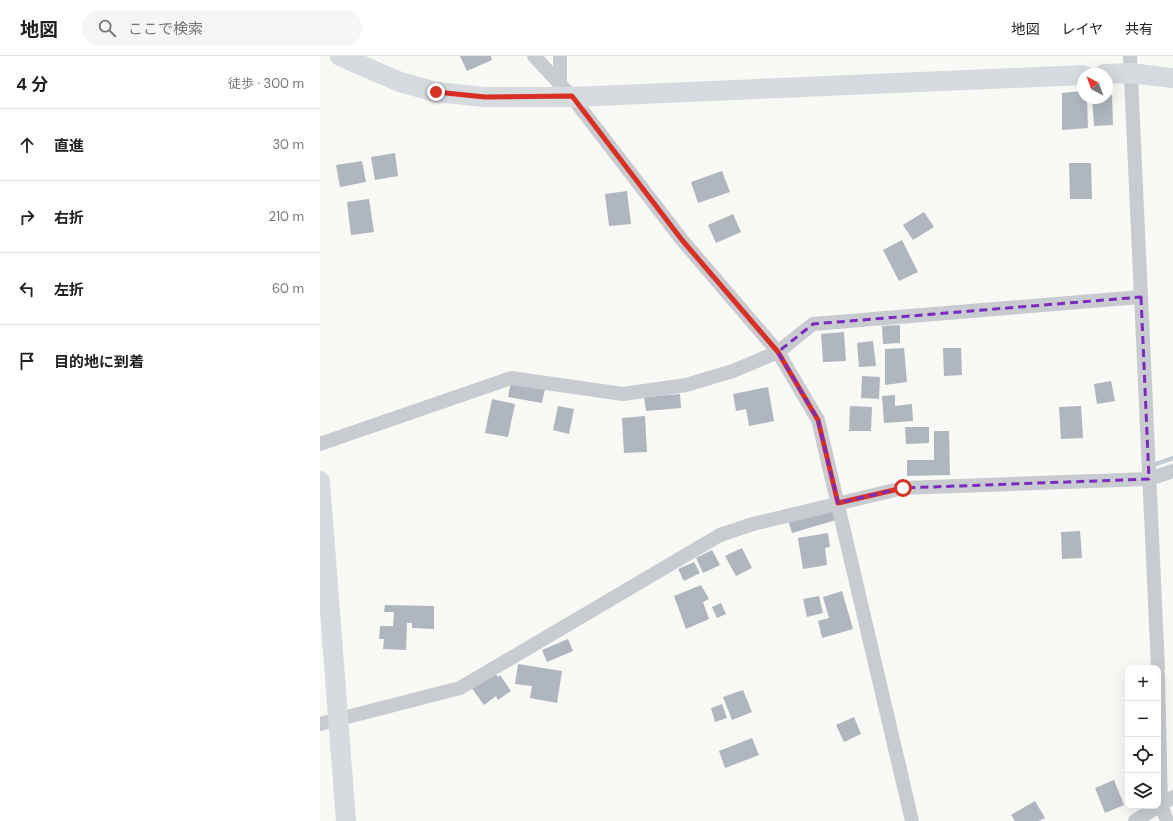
<!DOCTYPE html>
<html lang="ja">
<meta charset="utf-8">
<style>
body{margin:0;font-family:"DM Sans","Noto Sans JP",sans-serif;background:#f6f6f6;color:#202124}
.controls{position:absolute;right:12px;bottom:12px;display:grid;overflow:hidden;border-radius:8px;box-shadow:0 4px 16px #0002}
.controls button{width:36px;height:36px;display:grid;place-items:center;padding:0;border:0;border-bottom:1px solid #e0e0e0;background:#fff;color:#202124;font:20px sans-serif}
.compass{position:absolute;left:757px;top:12px;width:36px;height:36px;border-radius:50%;background:#fff;box-shadow:0 4px 16px #0002;rotate:319deg}
.stop{position:absolute;width:12px;height:12px;margin:-9px;border:3px solid #d93025;border-radius:50%;background:#fff}
.stop.end{background:#d93025;border-color:#fff;box-shadow:0 1px 4px #0008}
.list{margin:0;padding:0;list-style:none}
h2{display:flex;justify-content:space-between;align-items:center;height:52px;margin:0;padding:0 16px;font-size:17px}
h2 small{font-size:13px;font-weight:400;color:#757577}
.list li{display:grid;grid-template-columns:26px 1fr auto;gap:12px;align-items:center;box-sizing:border-box;height:72px;padding:0 16px;border-top:1px solid #e0e0e0}
.list b{display:block;font-size:15px;white-space:nowrap}
.list em{font-size:13px;font-style:normal;color:#757577}
.icon{flex:none;width:22px;height:22px;fill:none;stroke:currentColor;stroke-width:2;stroke-linecap:round;stroke-linejoin:round}
.map{position:relative;flex:none;width:853px;height:765px;overflow:hidden}
header{display:flex;align-items:center;gap:24px;box-sizing:border-box;height:56px;padding:0 20px;background:#fff;border-bottom:1px solid #e0e0e0}
header strong{font-size:19px}
nav{display:flex;gap:22px;margin-inline-start:auto;font-size:14px}
.search{width:280px;height:36px;background:#f6f6f6;display:flex;align-items:center;gap:10px;box-sizing:border-box;padding:0 14px;border-radius:22px;color:#757577;font-size:15px}
main{display:flex}
aside{flex:1;background:#fff}
.map>svg:first-child{display:block}
.lines{fill:none;stroke-linecap:round;stroke-linejoin:round}
.stream{stroke:#c2ccd2;stroke-width:4.5}
.building{fill:#afb6be}
.street{stroke:#c8ccd0;stroke-width:14}
.secondary{stroke:#d6dbe0;stroke-width:20}
.route{stroke:#d93025;stroke-width:5}
.marked{fill:none;stroke:#7b2cbf;stroke-width:3;stroke-dasharray:8 5;stroke-linejoin:round}
</style>
<header>
<strong>地図</strong>
<div class="search"><svg class="icon" aria-label="search" viewBox="0 0 24 24"><circle cx="10" cy="10" r="6"/><path d="M15 15l6 6"/></svg>ここで検索</div>
<nav><a>地図</a><a>レイヤ</a><a>共有</a></nav>
</header>
<main>
<aside>
<h2>4 分<small>徒歩 · 300 m</small></h2>
<ul class="list">
<li><svg class="icon" aria-label="ahead" viewBox="0 0 24 24"><path d="M12 20V5M6 11l6-6 6 6"/></svg><div><b>直進</b></div><em>30 m</em></li>
<li><svg class="icon" aria-label="right" viewBox="0 0 24 24"><path d="M7 20v-9h11M14 6l5 5-5 5"/></svg><div><b>右折</b></div><em>210 m</em></li>
<li><svg class="icon" aria-label="left" viewBox="0 0 24 24"><path d="M17 20v-9H6M10 6l-5 5 5 5"/></svg><div><b>左折</b></div><em>60 m</em></li>
<li><svg class="icon" aria-label="arrive" viewBox="0 0 24 24"><path d="M6 21V4h12l-3 4 3 4H6"/></svg><div><b>目的地に到着</b></div></li>
</ul>
</aside>
<div class="map">
<svg width="853" height="765" viewBox="0 0 853 765">
<rect width="100%" height="100%" fill="#f9f9f6"/>
<g class="lines">
<path class="stream" d="M836,408L853,402"/>
</g>
<path class="building" d="M140,0H171L172,4L147,15Z
M763,35V42H767L768,72L742,74V37Z
M792,39L793,69L774,70L772,42H787V40Z
M75,97L78,120L55,124L51,101Z
M42,105L46,126L20,131L16,109Z
M749,107H771L772,143H750Z
M402,115L410,136L378,147L371,126Z
M307,135L311,168L289,170L285,138Z
M49,143L54,176L31,179L27,146Z
M604,156L614,171L593,184L583,169Z
M413,158L421,176L396,187L388,169Z
M582,184L598,216L579,225L563,194Z
M580,269V287L563,288L562,270Z
M524,276L526,305L503,306L501,278Z
M553,285L556,310L539,311L537,287Z
M584,292L587,326L565,329V293Z
M623,292H641L642,319L624,320Z
M542,320L560,321L559,343L541,342Z
M791,325L795,345L777,348L774,328Z
M191,326L225,333L222,347L188,341Z
M448,331L454,365L429,370L426,353L416,355L413,338Z
M360,338L361,352L326,355L324,341Z
M575,339V350L592,348L593,365L564,367L562,340Z
M172,343L195,348L188,381L165,377Z
M238,350L254,353L249,378L233,374Z
M530,350L552,351L551,375H529Z
M761,350L763,382L741,383L739,351Z
M325,360L327,396L304,397L302,362Z
M585,371H609V387L586,388Z
M614,375H629L630,419L587,420V404H614Z
M512,452L516,464L472,477L468,464Z
M760,475L762,502L742,503L741,476Z
M508,477L510,491L505,492L507,509L483,513L478,482Z
M422,492L432,512L416,520L405,500Z
M392,494L400,509L383,517L376,502Z
M374,506L380,517L364,525L358,513Z
M381,529L389,543L383,546L389,563L366,573L354,540Z
M522,535L533,573L502,582L498,565L509,562L503,541Z
M499,540L503,557L487,561L483,543Z
M401,547L406,558L397,562L392,551Z
M65,549L114,550V573L92,572V567H87L86,594L63,593L64,583H59L60,570H73L74,556H64Z
M248,583L253,595L227,606L222,594Z
M198,608L242,615L237,647L210,642L212,630L195,628Z
M175,617L178,621L180,619L191,635L178,644L176,640L164,649L151,631Z
M423,634L432,656L412,664L403,641Z
M402,648L407,662L395,666L391,652Z
M534,661L541,678L524,686L516,669Z
M432,682L439,699L405,712L399,695Z
M794,724L804,749L785,757L775,732Z
M715,745L725,762L719,765H695L691,759Z"/>
<g class="lines">
<path class="street" d="M214,0L252,41L362,184L458,296L498,364L592,765
M240,0V28
M810,0L838,612
M0,388L191,322L303,338L366,329L413,315L458,296L493,268L821,241
M838,618L841,749L847,765
M0,668L140,632L400,479L433,468L583,432L829,423L853,415
M815,765L853,741"/>
<path class="secondary" d="M20,0L80,26L116,36L165,41H252L763,19
M784,18L810,17L853,22
M0,425L26,765"/>
</g>
<g class="lines">
<path class="route" d="M116,36L165,41L252,40L362,184L458,296L498,364L518,447L583,432"/>
</g>
<path class="marked" d="M821,241L829,423L583,432L518,447L498,364L458,296L493,268Z"/>
</svg>
<div class="controls">
<button>+</button>
<button>−</button>
<button><svg class="icon" aria-label="locate" viewBox="0 0 24 24"><circle cx="12" cy="12" r="6"/><path d="M12 2v4M12 18v4M2 12h4M18 12h4"/></svg></button>
<button><svg class="icon" aria-label="layers" viewBox="0 0 24 24"><path d="M12 4l9 5-9 5-9-5zM3 14l9 5 9-5"/></svg></button>
</div>
<svg class="compass" viewBox="-18 -18 36 36"><path d="M0-13l5 13h-10z" fill="#e53935"/><path d="M0 13l5-13h-10z" fill="#757577"/></svg>
<div class="stop" style="left:583px;top:432px"></div>
<div class="stop end" style="left:116px;top:36px"></div>
</div>
</main>
